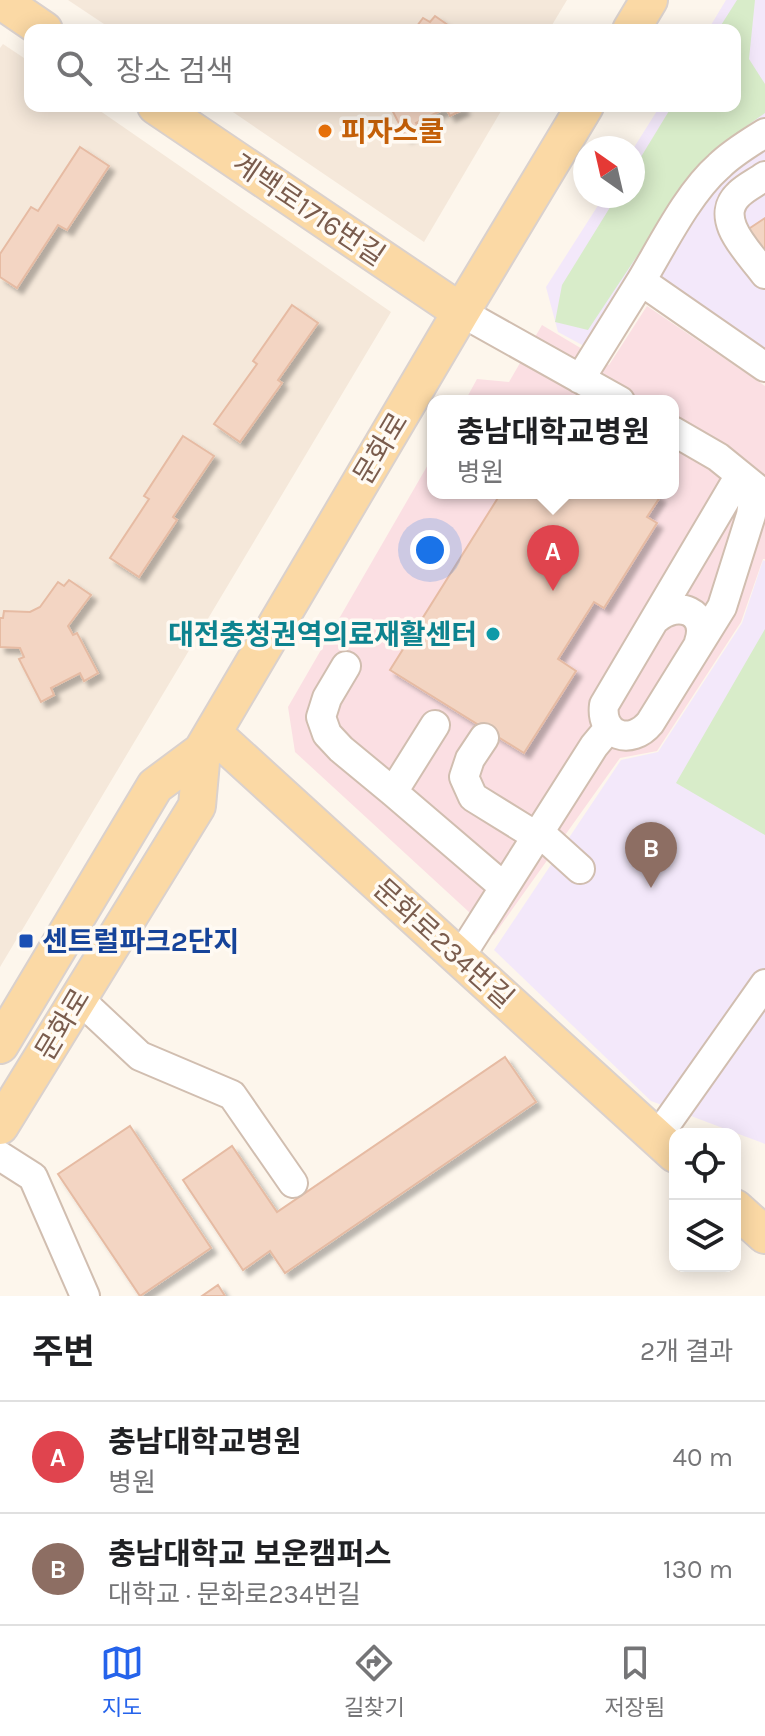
<!DOCTYPE html>
<html lang="ko">
<meta charset="utf-8">
<style>
body{margin:0;font-family:Karla,"Noto Sans KR",sans-serif;background:#f2f2f2;color:#202124}
.controls{position:absolute;right:24px;bottom:24px;display:grid;overflow:hidden;border-radius:16px;box-shadow:0 4px 20px #0003}
.controls button{width:72px;height:72px;display:grid;place-items:center;padding:0;border:0;border-bottom:2px solid #e0e0e0;background:#fff;color:#202124;font:40px sans-serif}
.compass{position:absolute;left:573px;top:136px;width:72px;height:72px;border-radius:50%;background:#fff;box-shadow:0 4px 20px #0003;rotate:326deg}
.you{position:absolute;left:430px;top:550px;width:28px;height:28px;margin:-20px;border:6px solid #fff;border-radius:50%;background:#1a73e8;box-shadow:0 0 0 12px #1a73e833}
.badge{display:grid;place-items:center;width:52px;height:52px;border-radius:50%;background:#2563eb;color:#fff;font-size:26px;font-weight:700}
.pin{position:absolute;translate:-50% -66px;filter:drop-shadow(0 2px 4px #0008)}
.pin::after{content:'';position:absolute;top:42px;width:28px;height:24px;background:inherit;clip-path:polygon(0 0,100% 0,50% 100%)}
.popup{position:absolute;left:427px;top:395px;width:252px;height:104px;box-sizing:border-box;display:grid;place-content:center;border-radius:16px;background:#fff;filter:drop-shadow(0 2px 6px #0005);font-size:26px;white-space:nowrap;color:#757577}
.popup b{font-size:30px;color:#202124}
.popup::after{content:'';position:absolute;left:50%;top:100%;margin-left:-16px;border:16px solid transparent;border-top-color:#fff}
.list{margin:0;padding:0;list-style:none}
h2{display:flex;justify-content:space-between;align-items:center;height:104px;margin:0;padding:0 32px;font-size:34px}
h2 small{font-size:26px;font-weight:400;color:#757577}
.list li{display:grid;grid-template-columns:52px 1fr auto;gap:24px;align-items:center;box-sizing:border-box;height:112px;padding:0 32px;border-top:2px solid #e0e0e0}
.list b{display:block;font-size:30px;white-space:nowrap}
.list p{margin:0;font-size:26px;white-space:nowrap;color:#757577}
.list em{font-size:26px;font-style:normal;color:#757577}
.icon{flex:none;width:44px;height:44px;fill:none;stroke:currentColor;stroke-width:2;stroke-linecap:round;stroke-linejoin:round}
.map{position:relative;flex:none;width:765px;height:1296px;overflow:hidden}
.search{position:absolute;background:#fff;box-shadow:0 4px 20px #0003;left:24px;right:24px;top:24px;height:88px;display:flex;align-items:center;gap:20px;box-sizing:border-box;padding:0 28px;border-radius:16px;color:#757577;font-size:30px}
.sheet{height:328px;background:#fff}
nav{display:flex;justify-content:space-around;align-items:center;box-sizing:border-box;height:112px;border-top:2px solid #e0e0e0;background:#fff;font-size:22px;color:#757577}
nav a{display:grid;justify-items:center;gap:4px}
nav .on{color:#2563eb}
.map>svg:first-child{display:block}
.residential{fill:#f5e8da}
.education{fill:#f3e8fa}
.medical{fill:#fbdfe3}
.green{fill:#d8ecc9}
.building{fill:#f3d5c3;stroke:#e6bba3;stroke-width:2;filter:url(#shadow)}
.lines{fill:none;stroke-linecap:round;stroke-linejoin:round}
.minor-casing{stroke:#d1beb0;stroke-width:32}
.major-casing{stroke:#dad1cd;stroke-width:40}
.minor{stroke:#fff;stroke-width:28}
.major{stroke:#fbd9a5;stroke-width:36}
.food-dot{fill:#e8710a;stroke:#fffaf3;stroke-width:3}
.culture-dot{fill:#0f9aa8;stroke:#fffaf3;stroke-width:3}
.transit-dot{fill:#1a4fb4;stroke:#fffaf3;stroke-width:3}
.labels{text-anchor:middle;stroke-width:7;stroke-linejoin:round;paint-order:stroke}
.food-label{font-size:28px;font-weight:bold;fill:#c56008;stroke:#fffaf3;text-anchor:start}
.street-label{font-size:28px;fill:#7a5c4d;stroke:#fffaf3}
.culture-label{font-size:28px;font-weight:bold;fill:#0d838f;stroke:#fffaf3;text-anchor:end}
.transit-label{font-size:28px;font-weight:bold;fill:#164399;stroke:#fffaf3;text-anchor:start}
</style>
<div class="map">
<svg width="765" height="1296" viewBox="0 0 765 1296">
<defs>
<filter id="shadow"><feDropShadow dx="5.5" dy="5.5" stdDeviation="2" flood-color="#0004"/></filter>
</defs>
<rect width="100%" height="100%" fill="#fdf6ec"/>
<path class="residential" d="M68,0H567L549,30H113Z
M3,44L30,62V106H93L391,312L0,967V48Z
M224,106H504L424,242Z"/>
<path class="education" d="M726,0H765V383L662,310L644,302L610,360L558,332L546,287L604,196H633V149L660,106H735V30H708Z
M763,560L765,561V1144L651,1101L494,950L621,760L658,752L742,623Z"/>
<path class="medical" d="M647,306L765,386V559H763L741,622L657,751L620,758L494,935L295,752L288,707L433,456V493H673V401H465L477,379L509,382L542,325L609,365Z"/>
<path class="green" d="M737,0H755L749,59L765,84V113L717,147L696,167L588,330L555,322L562,285L617,196H633V170L672,106H735V30H718Z
M765,629V835L676,783Z"/>
<path class="building" d="M435,16L455,30H414L423,18L430,22Z
M390,106H462L464,109L450,116L446,108L416,123L420,130L406,137Z
M80,147L109,166L67,230L58,225L17,288L0,277V254L31,207L38,211Z
M765,218V262L744,232Z
M292,305L318,323L278,380L282,383L240,442L214,424L257,364L253,361Z
M183,436L214,456L173,517L177,520L139,577L110,558L149,499L144,496Z
M501,493H653L660,497L647,517L657,523L604,608L594,602L558,659L576,671L524,753L390,670Z
M69,580L91,595L68,626L73,635L77,633L98,673L84,681L80,673L51,688L54,695L41,702L19,659L24,657L20,648L0,647V618H3L4,611L30,612L40,607L58,582L64,586Z
M505,1057L536,1102L285,1273L270,1251L243,1270L183,1180L232,1146L277,1212Z
M130,1126L211,1248L140,1296L58,1174Z
M218,1285L225,1296H202Z"/>
<g class="lines">
<defs>
<path id="minor" d="M765,176C757,182 746,187 739,194C712,219 750,253 765,274
M641,281C662,246 688,193 719,166C732,153 749,143 765,133
M461,312L620,401
M580,379L641,281L765,367
M673,431L718,457L755,487L751,515L722,607L650,723C631,746 600,736 604,705L740,475
M656,619C678,599 709,612 699,642
M346,666L327,698L321,717L327,734L341,749L393,792L504,887
M484,738L470,759L464,777L473,797L536,836
M393,792L435,725
M539,832L580,869
M460,957L594,746L609,728
M78,998L140,1056L232,1095L293,1183
M657,1137L765,984
M0,1156L33,1177L85,1296"/>
<path id="major" d="M0,0L44,30
M631,30L649,0
M156,106L461,312
M213,733L675,1154
M0,1045L155,786L202,751
M0,1126L197,806L202,751L461,312L585,106
M735,1208L765,1235"/>
</defs>
<use href="#minor" class="minor-casing"/>
<use href="#major" class="major-casing"/>
<use href="#minor" class="minor"/>
<use href="#major" class="major"/>
</g>
<circle class="food-dot" cx="325" cy="131" r="8"/>
<circle class="culture-dot" cx="493" cy="634" r="8"/>
<rect class="transit-dot" x="18" y="933" width="16" height="16" rx="4"/>
<g class="labels">
<g class="food-label">
<text x="341" y="141">피자스쿨</text>
</g>
<g class="street-label">
<text transform="translate(309 209) rotate(34)" y="10">계백로1716번길</text>
<text transform="translate(380 448) rotate(-59)" y="10">문화로</text>
<text transform="translate(444 943) rotate(42)" y="10">문화로234번길</text>
<text transform="translate(62 1024) rotate(-59)" y="10">문화로</text>
</g>
<g class="culture-label">
<text x="477" y="644">대전충청권역의료재활센터</text>
</g>
<g class="transit-label">
<text x="42" y="951">센트럴파크2단지</text>
</g>
</g>
</svg>
<div class="controls">
<button><svg class="icon" aria-label="locate" viewBox="0 0 24 24"><circle cx="12" cy="12" r="6"/><path d="M12 2v4M12 18v4M2 12h4M18 12h4"/></svg></button>
<button><svg class="icon" aria-label="layers" viewBox="0 0 24 24"><path d="M12 4l9 5-9 5-9-5zM3 14l9 5 9-5"/></svg></button>
</div>
<svg class="compass" viewBox="-18 -18 36 36"><path d="M0-13l5 13h-10z" fill="#e53935"/><path d="M0 13l5-13h-10z" fill="#757577"/></svg>
<div class="you"></div>
<div class="pin badge" style="left:553px;top:591px;background:#e0444e">A</div>
<div class="popup"><b>충남대학교병원</b>병원</div>
<div class="pin badge" style="left:651px;top:888px;background:#8d6e63">B</div>
<div class="search"><svg class="icon" aria-label="search" viewBox="0 0 24 24"><circle cx="10" cy="10" r="6"/><path d="M15 15l6 6"/></svg>장소 검색</div>
</div>
<section class="sheet">
<h2>주변<small>2개 결과</small></h2>
<ul class="list">
<li><span class="badge" style="background:#e0444e">A</span><div><b>충남대학교병원</b><p>병원</p></div><em>40 m</em></li>
<li><span class="badge" style="background:#8d6e63">B</span><div><b>충남대학교 보운캠퍼스</b><p>대학교 · 문화로234번길</p></div><em>130 m</em></li>
</ul>
</section>
<nav>
<a class="on"><svg class="icon" aria-label="map" viewBox="0 0 24 24"><path d="M3 6l6-2 6 2 6-2v14l-6 2-6-2-6 2zM9 4v14M15 6v14"/></svg>지도</a>
<a><svg class="icon" aria-label="directions" viewBox="0 0 24 24"><path d="M12 3l9 9-9 9-9-9zM9 14v-3h6M13 9l2 2-2 2"/></svg>길찾기</a>
<a><svg class="icon" aria-label="saved" viewBox="0 0 24 24"><path d="M7 4h10v16l-5-4-5 4z"/></svg>저장됨</a>
</nav>
